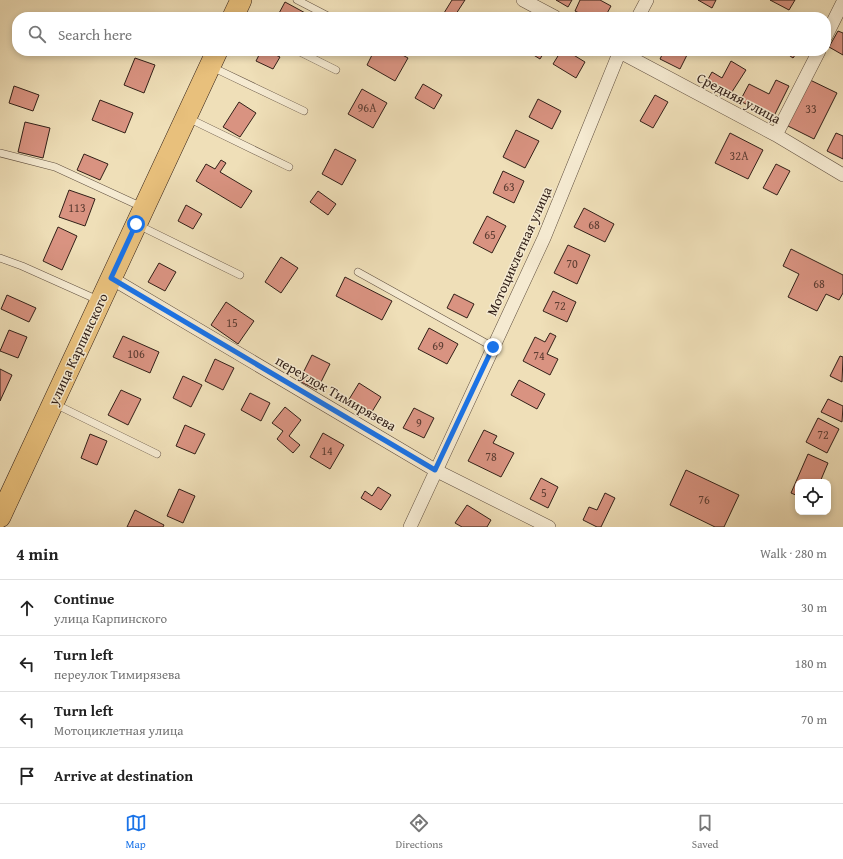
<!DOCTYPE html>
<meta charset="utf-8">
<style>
body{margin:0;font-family:"Gentium Book Plus",serif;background:#f6f6f6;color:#222}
.controls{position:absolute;right:12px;bottom:12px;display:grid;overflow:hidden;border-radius:8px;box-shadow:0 2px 6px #0003}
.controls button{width:36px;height:36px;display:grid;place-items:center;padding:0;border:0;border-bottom:1px solid #e0e0e0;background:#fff;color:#222;font:20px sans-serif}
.stop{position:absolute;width:12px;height:12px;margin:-9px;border:3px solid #1a73e8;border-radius:50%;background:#fff}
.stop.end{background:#1a73e8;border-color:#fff;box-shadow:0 1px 4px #0008}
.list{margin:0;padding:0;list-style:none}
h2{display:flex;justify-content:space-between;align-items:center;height:52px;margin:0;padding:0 16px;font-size:17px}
h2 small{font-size:13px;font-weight:400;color:#767676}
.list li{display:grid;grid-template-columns:26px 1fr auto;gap:12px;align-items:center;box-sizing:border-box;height:56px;padding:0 16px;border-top:1px solid #e0e0e0}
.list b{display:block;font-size:15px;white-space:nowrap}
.list p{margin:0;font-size:13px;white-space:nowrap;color:#767676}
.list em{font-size:13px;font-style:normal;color:#767676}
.icon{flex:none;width:22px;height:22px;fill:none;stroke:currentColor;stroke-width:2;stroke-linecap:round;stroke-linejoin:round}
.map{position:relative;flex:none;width:843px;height:527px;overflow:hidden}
.search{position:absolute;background:#fff;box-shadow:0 2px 6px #0003;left:12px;right:12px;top:12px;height:44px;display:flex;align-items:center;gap:10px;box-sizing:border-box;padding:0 14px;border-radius:16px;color:#767676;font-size:15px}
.sheet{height:276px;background:#fff}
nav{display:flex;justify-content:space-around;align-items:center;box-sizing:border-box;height:56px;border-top:1px solid #e0e0e0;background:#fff;font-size:11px;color:#767676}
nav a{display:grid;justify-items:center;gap:2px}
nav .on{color:#1a73e8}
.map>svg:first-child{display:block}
.building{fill:#d99381;stroke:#322018}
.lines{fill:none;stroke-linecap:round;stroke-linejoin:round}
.service-casing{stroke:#615040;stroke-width:8}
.minor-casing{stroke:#615040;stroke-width:14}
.primary-casing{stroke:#322018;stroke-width:22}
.service{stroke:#f5ead1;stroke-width:7}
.minor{stroke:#f5ead1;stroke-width:13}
.primary{stroke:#e8c07c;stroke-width:21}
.route{stroke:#1a73e8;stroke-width:5}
.labels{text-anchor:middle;stroke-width:3;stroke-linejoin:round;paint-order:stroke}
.number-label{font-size:12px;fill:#5c3d32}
.street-label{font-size:14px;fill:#322018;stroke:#f5ead1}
</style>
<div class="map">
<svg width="843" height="527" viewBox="0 0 843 527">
<rect width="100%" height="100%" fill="#efdfb8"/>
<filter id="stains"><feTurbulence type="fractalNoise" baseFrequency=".005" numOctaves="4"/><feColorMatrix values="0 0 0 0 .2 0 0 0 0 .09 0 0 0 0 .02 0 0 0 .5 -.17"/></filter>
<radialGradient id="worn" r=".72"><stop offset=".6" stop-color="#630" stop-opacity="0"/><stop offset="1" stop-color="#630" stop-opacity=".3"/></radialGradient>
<path class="building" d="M452,0H465L454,17H450L444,13Z
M556,0H572L568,7Z
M580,0H600L611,6L605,17H587L575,11Z
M698,0H716L712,8Z
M770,0H795L789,10Z
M285,2L309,15L308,17H277Z
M838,31L843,33V55L829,47Z
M261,51H267L280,57L273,69L256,61Z
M374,51L382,55L385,51H395L408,58L395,81L367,65Z
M527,51H545L540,59Z
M561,51H567L585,62L576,78L553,64Z
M664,51L674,53L675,51H689L680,69L660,59Z
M783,51H798L793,58Z
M135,58L155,65L144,93L124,85Z
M731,61L746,70L730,95L707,81L712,72L722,78Z
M808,79L837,93L814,139L786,125Z
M776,80L789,86L773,118L740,101L749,84L769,94Z
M423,84L442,95L434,109L415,98Z
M14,86L39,95L33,111L9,103Z
M362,89L387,103L373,128L348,114Z
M655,95L668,102L653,128L640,121Z
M538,99L561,111L552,129L529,117Z
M100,100L133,113L125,133L92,120Z
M239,102L256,113L240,137L223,127Z
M25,122L50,128L43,158L18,152Z
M516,130L539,141L525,168L503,157Z
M730,133L763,150L748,179L715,163Z
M836,133L843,136V159L827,151Z
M335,149L356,160L342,185L322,174Z
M84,154L108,164L100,180L77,170Z
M221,160L226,163L220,172L252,191L241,208L196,181L206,164L215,169Z
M776,164L790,171L777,195L763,188Z
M503,171L524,181L514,203L493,193Z
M69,190L95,199L85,226L59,217Z
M318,191L336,204L328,215L310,202Z
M186,205L202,214L193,229L178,221Z
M584,208L614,224L605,242L574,227Z
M487,216L506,226L492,253L473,243Z
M58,227L77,236L62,270L43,261Z
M568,245L590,255L577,284L554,273Z
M791,249L843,275V293L839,300L826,294L817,311L788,297L799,274L783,266Z
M281,257L298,268L281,293L265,282Z
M159,263L176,272L165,291L148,282Z
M345,277L392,301L382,320L336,296Z
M553,291L576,302L567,322L543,311Z
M454,294L474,304L467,318L447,308Z
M7,295L36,308L29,322L1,309Z
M226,302L254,321L238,344L211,325Z
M429,328L458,344L447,364L418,349Z
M9,330L27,337L18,358L0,351Z
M550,333L556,336L547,354L558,359L550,375L523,361L535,337L545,342Z
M123,336L159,352L150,373L113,357Z
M312,355L330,364L317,390L299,381Z
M840,356L843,357L842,382L830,376Z
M215,359L234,368L223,390L205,381Z
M0,369L12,375L0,401Z
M183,376L202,385L191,407L173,398Z
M519,380L545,394L537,409L511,395Z
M359,383L381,397L370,415L348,401Z
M121,390L141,399L128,425L108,415Z
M250,393L270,403L261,421L241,410Z
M828,399L843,406L842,422L821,412Z
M285,407L301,420L289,436L300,445L293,453L277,439L283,431L272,423Z
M414,408L434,418L424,438L403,428Z
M818,418L839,429L827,453L806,442Z
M185,425L205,434L195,454L176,446Z
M484,430L497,436L493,443L514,453L501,477L468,461Z
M323,433L344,445L330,469L310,457Z
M90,434L107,441L97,465L81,458Z
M808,454L828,463L820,482H798V496L791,493Z
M686,470L739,495L724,527H715L670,505Z
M541,478L558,487L548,508L530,499Z
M378,487L391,495L381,510L361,498L365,491L372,496Z
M179,489L195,496L183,523L167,516Z
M605,493L615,498L601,527H597L583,520L589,507L597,510Z
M467,505L491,520L487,527H462L455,523Z
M135,510L164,525L163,527H127Z"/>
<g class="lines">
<defs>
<path id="service" d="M297,0L330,17
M298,51L336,70
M212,67L304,111
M188,118L289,167
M0,153L55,167L142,207
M138,225L240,275
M0,258L22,266L98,300
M358,272L493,347
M55,404L157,454"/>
<path id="minor" d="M523,0L555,17
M638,17L647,0
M826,36L843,2
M618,51L776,135L843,175
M776,135L819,51
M111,278L435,470L549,527
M410,527L544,238L620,51"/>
<path id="primary" d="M233,17L241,0
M0,517L217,51"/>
</defs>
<use href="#service" class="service-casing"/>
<use href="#minor" class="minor-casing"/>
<use href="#primary" class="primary-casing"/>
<use href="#service" class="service"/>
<use href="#minor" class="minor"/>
<use href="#primary" class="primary"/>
</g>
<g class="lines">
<path class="route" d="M136,224L111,278L435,470L493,347"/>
</g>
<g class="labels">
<g class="number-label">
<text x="367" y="112">96А</text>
<text x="811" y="113">33</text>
<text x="739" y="160">32А</text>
<text x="509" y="191">63</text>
<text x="77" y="212">113</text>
<text x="594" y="229">68</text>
<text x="490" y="239">65</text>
<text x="572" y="268">70</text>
<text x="819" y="288">68</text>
<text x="560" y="310">72</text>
<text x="232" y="327">15</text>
<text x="438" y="350">69</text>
<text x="136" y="358">106</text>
<text x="539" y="360">74</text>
<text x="419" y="427">9</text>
<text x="823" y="439">72</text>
<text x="327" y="455">14</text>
<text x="491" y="461">78</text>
<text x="544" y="497">5</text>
<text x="704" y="504">76</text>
</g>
<g class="street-label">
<text transform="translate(739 98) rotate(28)" y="5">Средняя улица</text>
<text transform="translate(519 251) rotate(-66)" y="5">Мотоциклетная улица</text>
<text transform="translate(78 349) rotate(-65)" y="5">улица Карпинского</text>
<text transform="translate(336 393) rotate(30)" y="5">переулок Тимирязева</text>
</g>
</g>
<rect width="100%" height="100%" filter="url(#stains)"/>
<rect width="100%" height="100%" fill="url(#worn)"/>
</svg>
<div class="controls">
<button><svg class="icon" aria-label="locate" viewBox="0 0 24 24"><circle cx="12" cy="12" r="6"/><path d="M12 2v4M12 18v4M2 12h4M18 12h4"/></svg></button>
</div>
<div class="stop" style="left:136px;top:224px"></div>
<div class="stop end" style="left:493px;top:347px"></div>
<div class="search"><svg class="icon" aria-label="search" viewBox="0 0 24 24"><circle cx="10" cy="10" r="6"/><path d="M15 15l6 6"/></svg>Search here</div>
</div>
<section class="sheet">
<h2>4 min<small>Walk · 280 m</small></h2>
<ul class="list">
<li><svg class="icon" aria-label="ahead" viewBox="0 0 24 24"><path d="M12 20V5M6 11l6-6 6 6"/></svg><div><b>Continue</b><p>улица Карпинского</p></div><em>30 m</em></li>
<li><svg class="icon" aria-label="left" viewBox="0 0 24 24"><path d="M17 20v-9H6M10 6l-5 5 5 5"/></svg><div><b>Turn left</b><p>переулок Тимирязева</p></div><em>180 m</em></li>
<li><svg class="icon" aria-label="left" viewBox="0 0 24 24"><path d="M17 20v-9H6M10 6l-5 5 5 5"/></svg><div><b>Turn left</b><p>Мотоциклетная улица</p></div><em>70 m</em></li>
<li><svg class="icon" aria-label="arrive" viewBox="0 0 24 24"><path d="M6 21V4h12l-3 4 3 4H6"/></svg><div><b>Arrive at destination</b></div></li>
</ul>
</section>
<nav>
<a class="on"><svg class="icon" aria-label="map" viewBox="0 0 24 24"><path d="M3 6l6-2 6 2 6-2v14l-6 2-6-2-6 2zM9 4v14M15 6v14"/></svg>Map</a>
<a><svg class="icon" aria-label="directions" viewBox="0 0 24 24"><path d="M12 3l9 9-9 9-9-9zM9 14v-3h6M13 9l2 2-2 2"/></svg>Directions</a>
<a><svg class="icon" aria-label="saved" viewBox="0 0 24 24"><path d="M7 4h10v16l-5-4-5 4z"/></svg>Saved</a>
</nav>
